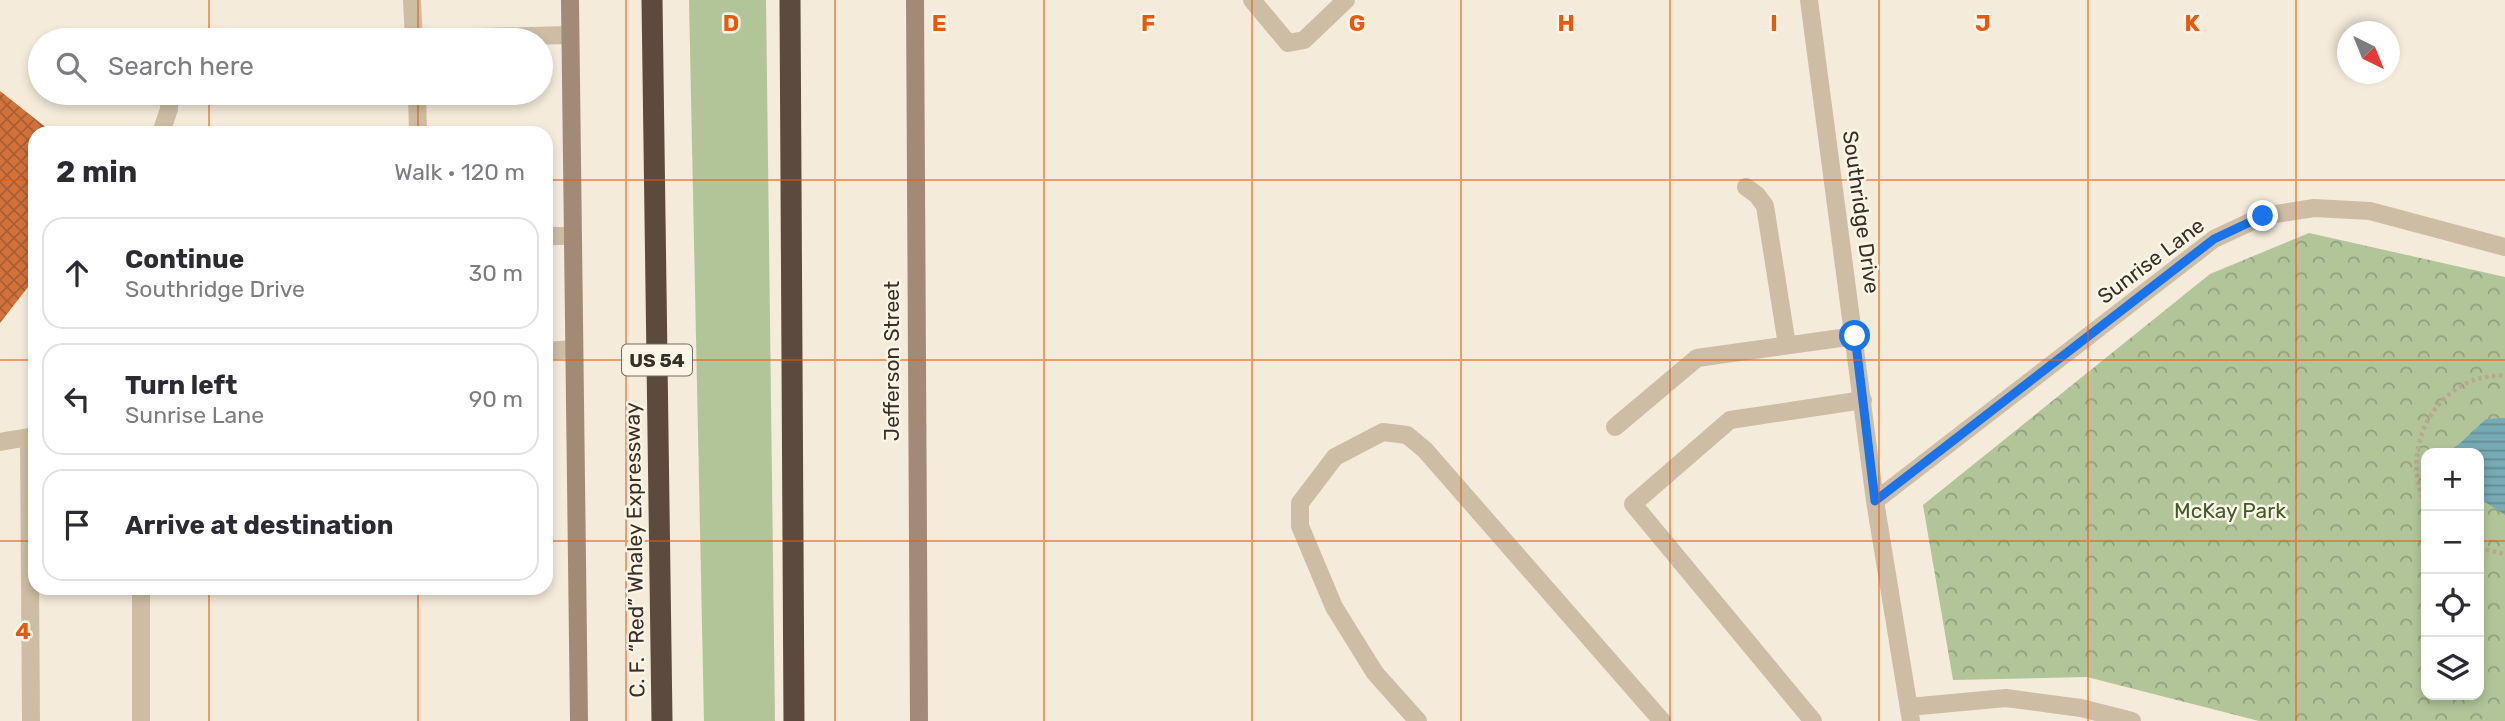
<!DOCTYPE html>
<meta charset="utf-8">
<style>
body{margin:0;font-family:Rubik,sans-serif;background:#f7f7f7;color:#2b2b33}
.controls{position:absolute;right:21px;bottom:21px;display:grid;overflow:hidden;border-radius:14px;box-shadow:0 4px 10px #0003}
.controls button{width:63px;height:63px;display:grid;place-items:center;padding:0;border:0;border-bottom:2px solid #e1e1e2;background:#fff;color:#2b2b33;font:35px sans-serif}
.compass{position:absolute;left:2337px;top:21px;width:63px;height:63px;border-radius:50%;background:#fff;box-shadow:0 4px 10px #0003;rotate:137deg}
.stop{position:absolute;width:21px;height:21px;margin:-16px;border:5px solid #1a73e8;border-radius:50%;background:#fff}
.stop.end{background:#1a73e8;border-color:#fff;box-shadow:0 2px 7px #0008}
.list{margin:0;padding:0;list-style:none}
h2{display:flex;justify-content:space-between;align-items:center;height:91px;margin:0;padding:0 28px;font-size:30px}
h2 small{font-size:23px;font-weight:400;color:#7c7c81}
.list li{display:grid;grid-template-columns:46px 1fr auto;gap:21px;align-items:center;box-sizing:border-box;height:112px;margin:0 14px 14px;padding:0 14px;border:2px solid #e1e1e2;border-radius:21px}
.list b{display:block;font-size:26px;white-space:nowrap}
.list p{margin:0;font-size:23px;white-space:nowrap;color:#7c7c81}
.list em{font-size:23px;font-style:normal;color:#7c7c81}
.icon{flex:none;width:38px;height:38px;fill:none;stroke:currentColor;stroke-width:2;stroke-linecap:round;stroke-linejoin:round}
.map{position:relative;flex:none;width:2505px;height:721px;overflow:hidden}
.search{position:absolute;background:#fff;box-shadow:0 4px 10px #0003;left:28px;top:28px;width:525px;height:77px;display:flex;align-items:center;gap:18px;box-sizing:border-box;padding:0 24px;border-radius:38px;color:#7c7c81;font-size:26px}
.panel{position:absolute;background:#fff;box-shadow:0 4px 10px #0003;left:28px;top:126px;width:525px;height:469px;border-radius:21px}
.map>svg:first-child{display:block}
.green{fill:#b1c599}
.park{fill:url(#park-crowns);fill-rule:evenodd}
.water{fill:url(#water-rules)}
.building{fill:url(#building-cross-hatch)}
.lines{fill:none;stroke-linecap:round;stroke-linejoin:round}
.path{stroke:#baa78f;stroke-width:4.5;stroke-dasharray:3.5 3.5;stroke-linecap:butt}
.lane{stroke:#cebda5;stroke-width:18}
.street{stroke:#cebda5;stroke-width:18}
.secondary{stroke:#a28b76;stroke-width:18}
.highway{stroke:#5b4a3d;stroke-width:21}
.route{stroke:#1a73e8;stroke-width:9}
.grid{fill:none;stroke:#e8590c;stroke-width:2;stroke-opacity:0.55}
.labels{text-anchor:middle;stroke-width:5;stroke-linejoin:round;paint-order:stroke}
.shield{fill:#fbf5e7;stroke:#736a61;stroke-width:2}
.shield-label{font-size:19px;font-weight:bold;fill:#392f27}
.street-label{font-size:21px;fill:#392f27;stroke:#fbf5e7}
.park-label{font-size:21px;fill:#425a28;stroke:#fbf5e7}
.grid-label{font-size:23px;text-anchor:middle;font-weight:bold;fill:#e8590c;stroke:#fbf5e7;stroke-width:5;stroke-linejoin:round;paint-order:stroke}
</style>
<div class="map">
<svg width="2505" height="721" viewBox="0 0 2505 721">
<defs>
<pattern id="park-crowns" width="20" height="18" patternUnits="userSpaceOnUse" patternTransform="scale(1.75)"><rect width="20" height="18" fill="#b1c599"/><path d="M2 6a3 3 0 1 1 6 0M12 15a3 3 0 1 1 6 0" fill="none" stroke="#91a07d"/></pattern>
<pattern id="water-rules" width="6" height="5" patternUnits="userSpaceOnUse" patternTransform="scale(1.75)"><rect width="6" height="5" fill="#76aab4"/><path d="M0 2.5h6" fill="none" stroke="#628b92"/></pattern>
<pattern id="building-cross-hatch" width="8" height="8" patternUnits="userSpaceOnUse" patternTransform="scale(1.75)"><rect width="8" height="8" fill="#d2723b"/><path d="M0 0l8 8M0 8l8-8" fill="none" stroke="#ab5e32"/></pattern>
</defs>
<rect width="100%" height="100%" fill="#f4ebda"/>
<path class="green" d="M689,0H766L775,721H704Z"/>
<path class="park" d="M2309,233L2505,277V721H2259L2087,677L1953,680L1923,505L2210,274ZM2426,453H2479V695H2426Z"/>
<path class="water" d="M2505,418V515L2479,498V453H2455L2457,446L2486,419Z"/>
<path class="building" d="M0,91L53,133H35V278L0,323Z"/>
<g class="lines">
<path class="path" d="M2426,504C2405,466 2420,411 2458,388C2473,378 2488,376 2505,375
M2479,548L2505,554"/>
<path class="lane" d="M412,0L414,40
M1252,0L1288,43L1304,40L1346,0
M345,40L570,35
M417,93L418,133
M161,133L169,109V93
M1746,187L1757,195L1765,206L1787,345
M546,236H572
M546,351L574,349
M1615,427L1697,358L1855,336
M29,437L31,721
M0,442L35,436
M141,588V721
M1418,721L1375,673L1334,607L1300,526V503L1335,457L1383,432L1407,435L1425,450L1662,721
M1813,721L1633,504L1730,420L1863,400"/>
<path class="street" d="M1809,0L1875,501L1911,721
M1875,501L2214,239L2263,216L2314,208L2370,211L2505,247
M1909,707L2006,698L2081,708L2132,721"/>
<path class="secondary" d="M570,0L579,721
M915,0L919,721"/>
<path class="highway" d="M652,0L662,721
M790,0L794,721"/>
</g>
<g class="lines">
<path class="route" d="M1855,336L1875,501L2214,239L2263,216"/>
</g>
<path class="grid" d="M209,0V40M418,0V40M626,0V721M835,0V721M1044,0V721M1252,0V721M1461,0V721M1670,0V721M1879,0V721M2088,0V721M2296,0V721M209,93V133M418,93V133M0,180H35M546,180H2505M0,360H35M546,360H2505M0,541H35M546,541H2426M2479,541H2505M209,588V721M418,588V721"/>
<g class="labels">
<rect class="shield" x="622" y="344.5" width="70" height="31" rx="5"/>
<g class="shield-label">
<text x="657" y="367">US 54</text>
</g>
<g class="street-label">
<text transform="translate(1861 212) rotate(82)" y="7">Southridge Drive</text>
<text transform="translate(2151 261) rotate(-37)" y="7">Sunrise Lane</text>
<text transform="translate(892 361) rotate(-90)" y="7">Jefferson Street</text>
<text transform="translate(635 550) rotate(-91)" y="7">C. F. “Red” Whaley Expressway</text>
</g>
<g class="park-label">
<text x="2230" y="518">McKay Park</text>
</g>
</g>
<g class="grid-label">
<text x="731" y="31">D</text>
<text x="939" y="31">E</text>
<text x="1148" y="31">F</text>
<text x="1357" y="31">G</text>
<text x="1566" y="31">H</text>
<text x="1774" y="31">I</text>
<text x="1983" y="31">J</text>
<text x="2192" y="31">K</text>
<text x="23" y="639">4</text>
</g>
</svg>
<div class="controls">
<button>+</button>
<button>−</button>
<button><svg class="icon" aria-label="locate" viewBox="0 0 24 24"><circle cx="12" cy="12" r="6"/><path d="M12 2v4M12 18v4M2 12h4M18 12h4"/></svg></button>
<button><svg class="icon" aria-label="layers" viewBox="0 0 24 24"><path d="M12 4l9 5-9 5-9-5zM3 14l9 5 9-5"/></svg></button>
</div>
<svg class="compass" viewBox="-18 -18 36 36"><path d="M0-13l5 13h-10z" fill="#e53935"/><path d="M0 13l5-13h-10z" fill="#7c7c81"/></svg>
<div class="stop" style="left:1855px;top:336px"></div>
<div class="stop end" style="left:2263px;top:216px"></div>
<div class="search"><svg class="icon" aria-label="search" viewBox="0 0 24 24"><circle cx="10" cy="10" r="6"/><path d="M15 15l6 6"/></svg>Search here</div>
<section class="panel">
<h2>2 min<small>Walk · 120 m</small></h2>
<ul class="list">
<li><svg class="icon" aria-label="ahead" viewBox="0 0 24 24"><path d="M12 20V5M6 11l6-6 6 6"/></svg><div><b>Continue</b><p>Southridge Drive</p></div><em>30 m</em></li>
<li><svg class="icon" aria-label="left" viewBox="0 0 24 24"><path d="M17 20v-9H6M10 6l-5 5 5 5"/></svg><div><b>Turn left</b><p>Sunrise Lane</p></div><em>90 m</em></li>
<li><svg class="icon" aria-label="arrive" viewBox="0 0 24 24"><path d="M6 21V4h12l-3 4 3 4H6"/></svg><div><b>Arrive at destination</b></div></li>
</ul>
</section>
</div>
